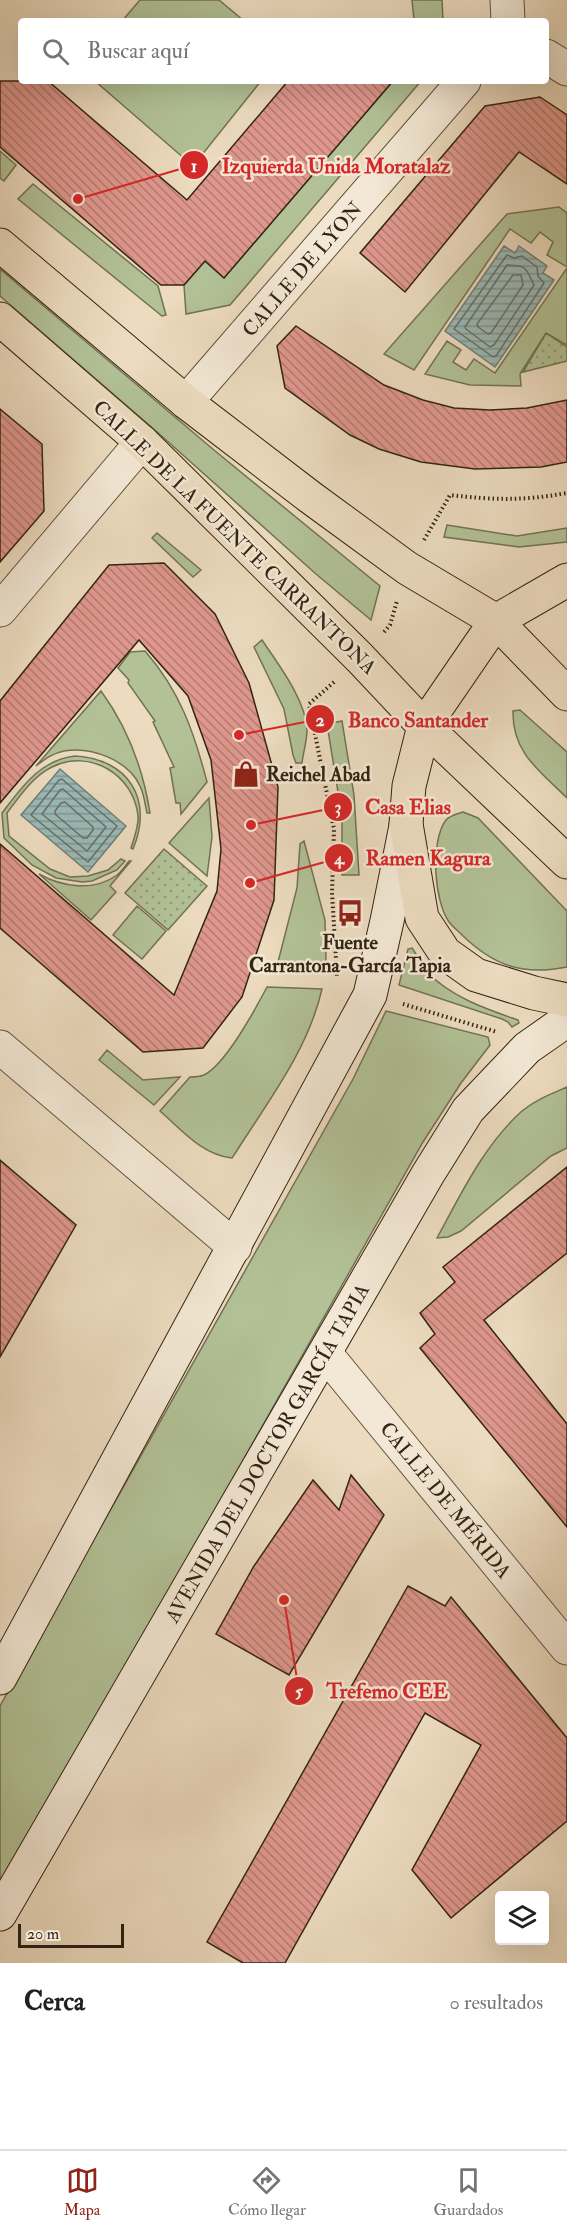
<!DOCTYPE html>
<html lang="es">
<meta charset="utf-8">
<style>
body{margin:0;font-family:"IM FELL Double Pica",serif;background:#f6f6f6;color:#202124}
.controls{position:absolute;right:18px;bottom:18px;display:grid;overflow:hidden;border-radius:6px;box-shadow:0 6px 24px #0002}
.controls button{width:54px;height:54px;display:grid;place-items:center;padding:0;border:0;border-bottom:2px solid #e0e0e0;background:#fff;color:#202124;font:30px sans-serif}
.scale{position:absolute;left:18px;bottom:15px;width:106px;box-sizing:border-box;padding-left:6px;border:3px solid #332413;border-top:0;font-size:16px;line-height:21px;white-space:nowrap;color:#332413;-webkit-text-stroke:4px #f3e8d5;paint-order:stroke}
.list{margin:0;padding:0;list-style:none}
h2{display:flex;justify-content:space-between;align-items:center;height:78px;margin:0;padding:0 24px;font-size:26px}
h2 small{font-size:20px;font-weight:400;color:#757577}
.icon{flex:none;width:33px;height:33px;fill:none;stroke:currentColor;stroke-width:2;stroke-linecap:round;stroke-linejoin:round}
.map{position:relative;flex:none;width:567px;height:1963px;overflow:hidden}
.search{position:absolute;background:#fff;box-shadow:0 6px 24px #0002;left:18px;right:18px;top:18px;height:66px;display:flex;align-items:center;gap:15px;box-sizing:border-box;padding:0 21px;border-radius:6px;color:#757577;font-size:22px}
.sheet{height:186px;background:#fff}
nav{display:flex;justify-content:space-around;align-items:center;box-sizing:border-box;height:84px;border-top:2px solid #e0e0e0;background:#fff;font-size:16px;color:#757577}
nav a{display:grid;justify-items:center;gap:3px}
nav .on{color:#8f2418}
.map>svg:first-child{display:block}
.park{fill:url(#park-dots);stroke:#727254;stroke-width:1.5}
.garden{fill:#b2c196;stroke:#727254;stroke-width:1.5}
.water{fill:url(#water-rules);stroke:#717e76;stroke-width:1.5}
.lines{fill:none;stroke-linecap:round;stroke-linejoin:round}
.shore{stroke:#666f66;stroke-width:1.5}
.building{fill:url(#building-back-hatch);stroke:#332413;stroke-width:1.5}
.street-casing{stroke:#61523e;stroke-width:35}
.secondary-casing{stroke:#332413;stroke-width:35}
.primary-casing{stroke:#332413;stroke-width:35}
.path{stroke:#332413;stroke-width:4;stroke-dasharray:1.5 3;stroke-linecap:butt}
.street{stroke:#f3e8d5;stroke-width:33}
.secondary{stroke:#f3e8d5;stroke-width:33}
.primary{stroke:#ecdbbf;stroke-width:33}
.labels{text-anchor:middle;stroke-width:5;stroke-linejoin:round;paint-order:stroke}
.street-label{font-size:20px;fill:#332413;stroke:#f3e8d5}
.poi-label{font-size:20px;font-weight:bold;fill:#332413;stroke:#f3e8d5;text-anchor:start}
.leader{fill:none;stroke:#d62828;stroke-width:2}
.callout-dot{fill:#d62828;stroke:#f3e8d5;stroke-width:2}
.mark-label{font-size:18px;text-anchor:middle;font-weight:bold;fill:#fff}
.callout-label{font-size:21px;text-anchor:middle;font-weight:bold;fill:#d62828;stroke:#f3e8d5;stroke-width:5;stroke-linejoin:round;paint-order:stroke}
</style>
<div class="map">
<svg width="567" height="1963" viewBox="0 0 567 1963">
<defs>
<pattern id="park-dots" width="8" height="8" patternUnits="userSpaceOnUse" patternTransform="scale(1.5)"><rect width="8" height="8" fill="#b2c196"/><path d="M2 2h.1M6 6h.1" fill="none" stroke="#919d79" stroke-width="1.8" stroke-linecap="round"/></pattern>
<pattern id="water-rules" width="6" height="5" patternUnits="userSpaceOnUse" patternTransform="scale(1.5)"><rect width="6" height="5" fill="#9abab8"/><path d="M0 2.5h6" fill="none" stroke="#7e9794"/></pattern>
<pattern id="building-back-hatch" width="6" height="6" patternUnits="userSpaceOnUse" patternTransform="scale(1.5)"><rect width="6" height="6" fill="#df978d"/><path d="M-1 5l2 2M0 0l6 6M5-1l2 2" fill="none" stroke="#b57b72"/></pattern>
</defs>
<rect width="100%" height="100%" fill="#ecdbbf"/>
<filter id="stains"><feTurbulence type="fractalNoise" baseFrequency=".00333" numOctaves="4"/><feColorMatrix values="0 0 0 0 .2 0 0 0 0 .09 0 0 0 0 .02 0 0 0 .5 -.17"/></filter>
<radialGradient id="worn" r=".72"><stop offset=".6" stop-color="#630" stop-opacity="0"/><stop offset="1" stop-color="#630" stop-opacity=".3"/></radialGradient>
<path class="park" d="M546,333L567,347V361L523,372Z
M164,849L207,886L168,930L125,893Z"/>
<path class="garden" d="M140,0H219L244,21H122Z
M412,0H442L443,21H412L414,19Z
M95,81H261L193,166Z
M393,81H421L230,305L186,314L184,285L205,261L224,278Z
M0,151L16,165L4,181L0,178Z
M33,184L158,286L166,315L162,316L18,199Z
M559,207L567,213V267L547,255L553,242L540,232L531,243L510,229L414,370L384,354L507,214Z
M567,268V345L546,333L520,374L521,386L470,385L425,374L447,341L461,350L453,362L466,370L474,359L495,373Z
M0,269L214,450L380,586L371,620L316,574L156,431L0,296Z
M447,525L517,536L567,528V542L519,547L444,537Z
M157,533L201,570L193,577L152,538Z
M262,640C278,664 306,700 307,730C307,741 303,753 302,763H296L293,755L284,709L254,647Z
M145,651C180,691 194,732 207,782L181,814L180,803H176L170,768L174,767L153,722L155,721L128,683L129,680L118,668L130,652Z
M101,691C128,728 143,768 150,813H147C145,804 144,794 140,786C128,760 91,746 64,751C53,753 45,759 36,766Z
M520,710L567,752V798C540,771 512,753 513,711Z
M342,721L354,795L359,875H342V816L344,815L341,792H338L327,724Z
M75,756C128,759 154,799 133,849L131,848C134,838 139,826 138,816C134,775 90,748 52,767C33,776 19,797 7,813L9,836L50,869L70,877L88,876L108,870L121,859L125,861L117,870L92,881L82,882L56,878L32,865L4,838L2,813C22,787 40,760 75,756Z
M209,798L212,837L207,876L169,843Z
M463,812L478,818L567,911V967C523,976 494,966 462,935C458,931 453,927 449,922C434,901 430,841 446,820C450,815 457,814 463,812Z
M304,841L325,920L326,960L323,962H278L297,888L300,844Z
M129,861H131L110,886L116,892L91,920L39,874C62,887 94,892 117,875C121,872 125,866 129,861Z
M137,906L166,931L142,959L113,935Z
M412,948C418,956 421,965 427,972C451,997 486,1009 518,1020L519,1023L512,1027L508,1022L502,1019L399,985L408,949Z
M267,987L322,989C308,1050 269,1100 236,1152L232,1158C202,1155 182,1130 160,1111L190,1077C195,1077 199,1077 204,1075C225,1065 256,1008 267,987Z
M386,1011L488,1037L490,1045L461,1083L423,1142L0,1890V1706L353,1079Z
M107,1050L143,1080L180,1077L154,1105L99,1060Z
M567,1087V1148L551,1156L461,1231L448,1237L437,1238C461,1194 484,1145 522,1111C535,1100 551,1094 567,1087Z"/>
<path class="water" d="M504,246L515,253L519,246L547,266L543,273L554,280L495,367L445,331Z
M60,769L126,826L88,872L21,815Z"/>
<g class="lines">
<path class="shore" d="M507,255L514,258L522,256L537,267L538,276L544,283L496,356L493,357L454,329Z
M507,265C528,266 525,267 534,285L494,345L490,347L466,329L465,327Z
M513,275H521L523,285L491,333L488,334L478,327L477,324Z
M62,779L117,826L88,862L31,815L59,780Z
M63,789L106,827L87,851L42,814L60,790Z
M65,802L93,827V830L87,838H83L55,814V811L61,803Z"/>
</g>
<path class="building" d="M0,81H48L187,200L288,81H393L224,278L205,261L184,285H161L0,147Z
M540,97L567,115V184L519,152L405,292L360,253L485,106Z
M296,326L384,385L423,400L454,408L490,410L527,408L567,400V462L541,467L475,469L421,462L379,449L350,435L285,388L277,346Z
M0,409L42,444L44,511L0,562Z
M164,563L215,614L249,683L278,787L274,900L242,997L203,1048L143,1052L0,928V844L174,995L217,891L221,849L211,760L188,696L139,640L0,803V701L109,565Z
M0,1160L76,1225L0,1357Z
M567,1167V1253L484,1320L567,1424V1527L420,1348L435,1334L420,1313L455,1282L443,1267Z
M351,1475L384,1515L289,1675L216,1634L254,1566L313,1480L339,1510Z
M408,1586L445,1606L451,1597L567,1738V1821L451,1918L412,1870L481,1745L425,1713L285,1963H243L207,1942Z"/>
<g class="lines">
<defs>
<path id="street" d="M507,0L508,21
M546,56L567,69
M186,402L464,81
M0,610L142,442
M0,1047L235,1247
M325,1353L567,1648"/>
<path id="secondary" d="M0,1678L370,995L387,921L406,826
M0,1914L428,1174L468,1110L527,1048L567,1020"/>
<path id="primary" d="M0,245L186,402L310,497L407,568L496,621L567,694
M0,319L142,442L360,658L424,726L567,862
M567,580L496,621L424,726L409,786L406,824L422,918L445,953L476,975L534,993L567,1000"/>
</defs>
<use href="#street" class="street-casing"/>
<use href="#secondary" class="secondary-casing"/>
<use href="#primary" class="primary-casing"/>
<path class="path" d="M424,540L450,495C494,500 523,501 567,493
M384,632L390,625L397,601
M334,682L309,704L334,829L332,893L337,976
M403,1004L497,1032"/>
<use href="#street" class="street"/>
<use href="#secondary" class="secondary"/>
<use href="#primary" class="primary"/>
</g>
<defs>
<symbol id="shop-bare" viewBox="-9 -9 18 18"><path d="M-5-2.5h2.3a2.7 3.5 0 0 1 5.4 0H5L5.5 6h-11ZM-1.5-2.5h3a1.5 2.3 0 0 0-3 0Z" fill="#8f2418" stroke="#f3e8d5" stroke-width="2.5" paint-order="stroke"/></symbol>
<symbol id="bus-bare" viewBox="-9 -9 18 18"><path d="M-5-6H5V4H4V6H2V4H-2V6H-4V4H-5ZM-3.5-4V0h7V-4ZM-3.5 1.2v1.5H-2V1.2ZM2 1.2v1.5H3.5V1.2Z" fill="#8f2418" stroke="#f3e8d5" stroke-width="2.5" paint-order="stroke"/></symbol>
</defs>
<g fill-rule="evenodd">
<use href="#shop-bare" x="227" y="755" width="38" height="38"/>
<use href="#bus-bare" x="331" y="894" width="38" height="38"/>
</g>
<g class="labels">
<g class="street-label">
<text transform="translate(302 269) rotate(-49)" y="7">CALLE DE LYON</text>
<text transform="translate(235 537) rotate(44)" y="7">CALLE DE LA FUENTE CARRANTONA</text>
<text transform="translate(267 1453) rotate(-60)" y="7">AVENIDA DEL DOCTOR GARCÍA TAPIA</text>
<text transform="translate(446 1500) rotate(51)" y="7">CALLE DE MÉRIDA</text>
</g>
<g class="poi-label">
<text x="266" y="781">Reichel Abad</text>
<text x="350" y="949" text-anchor="middle">Fuente<tspan x="350" dy="23">Carrantona-García Tapia</tspan></text>
</g>
</g>
<path class="leader" d="M78 199L194 165M239 735L320 719M251 825L338 807M250 883L339 858M284 1600L299 1691"/>
<g class="callout-dot">
<circle cx="78" cy="199" r="6"/>
<circle cx="239" cy="735" r="6"/>
<circle cx="251" cy="825" r="6"/>
<circle cx="250" cy="883" r="6"/>
<circle cx="284" cy="1600" r="6"/>
<circle cx="194" cy="165" r="15"/>
<circle cx="320" cy="719" r="15"/>
<circle cx="338" cy="807" r="15"/>
<circle cx="339" cy="858" r="15"/>
<circle cx="299" cy="1691" r="15"/>
</g>
<g class="mark-label">
<text x="194" y="172">1</text>
<text x="320" y="726">2</text>
<text x="338" y="813">3</text>
<text x="339" y="864">4</text>
<text x="299" y="1697">5</text>
</g>
<g class="callout-label">
<text x="336" y="173">Izquierda Unida Moratalaz</text>
<text x="418" y="727">Banco Santander</text>
<text x="408" y="814">Casa Elias</text>
<text x="428" y="865">Ramen Kagura</text>
<text x="387" y="1698">Trefemo CEE</text>
</g>
<rect width="100%" height="100%" filter="url(#stains)"/>
<rect width="100%" height="100%" fill="url(#worn)"/>
</svg>
<div class="controls">
<button><svg class="icon" aria-label="layers" viewBox="0 0 24 24"><path d="M12 4l9 5-9 5-9-5zM3 14l9 5 9-5"/></svg></button>
</div>
<div class="scale">20 m</div>
<div class="search"><svg class="icon" aria-label="search" viewBox="0 0 24 24"><circle cx="10" cy="10" r="6"/><path d="M15 15l6 6"/></svg>Buscar aquí</div>
</div>
<section class="sheet">
<h2>Cerca<small>0 resultados</small></h2>
<ul class="list">
</ul>
</section>
<nav>
<a class="on"><svg class="icon" aria-label="map" viewBox="0 0 24 24"><path d="M3 6l6-2 6 2 6-2v14l-6 2-6-2-6 2zM9 4v14M15 6v14"/></svg>Mapa</a>
<a><svg class="icon" aria-label="directions" viewBox="0 0 24 24"><path d="M12 3l9 9-9 9-9-9zM9 14v-3h6M13 9l2 2-2 2"/></svg>Cómo llegar</a>
<a><svg class="icon" aria-label="saved" viewBox="0 0 24 24"><path d="M7 4h10v16l-5-4-5 4z"/></svg>Guardados</a>
</nav>
